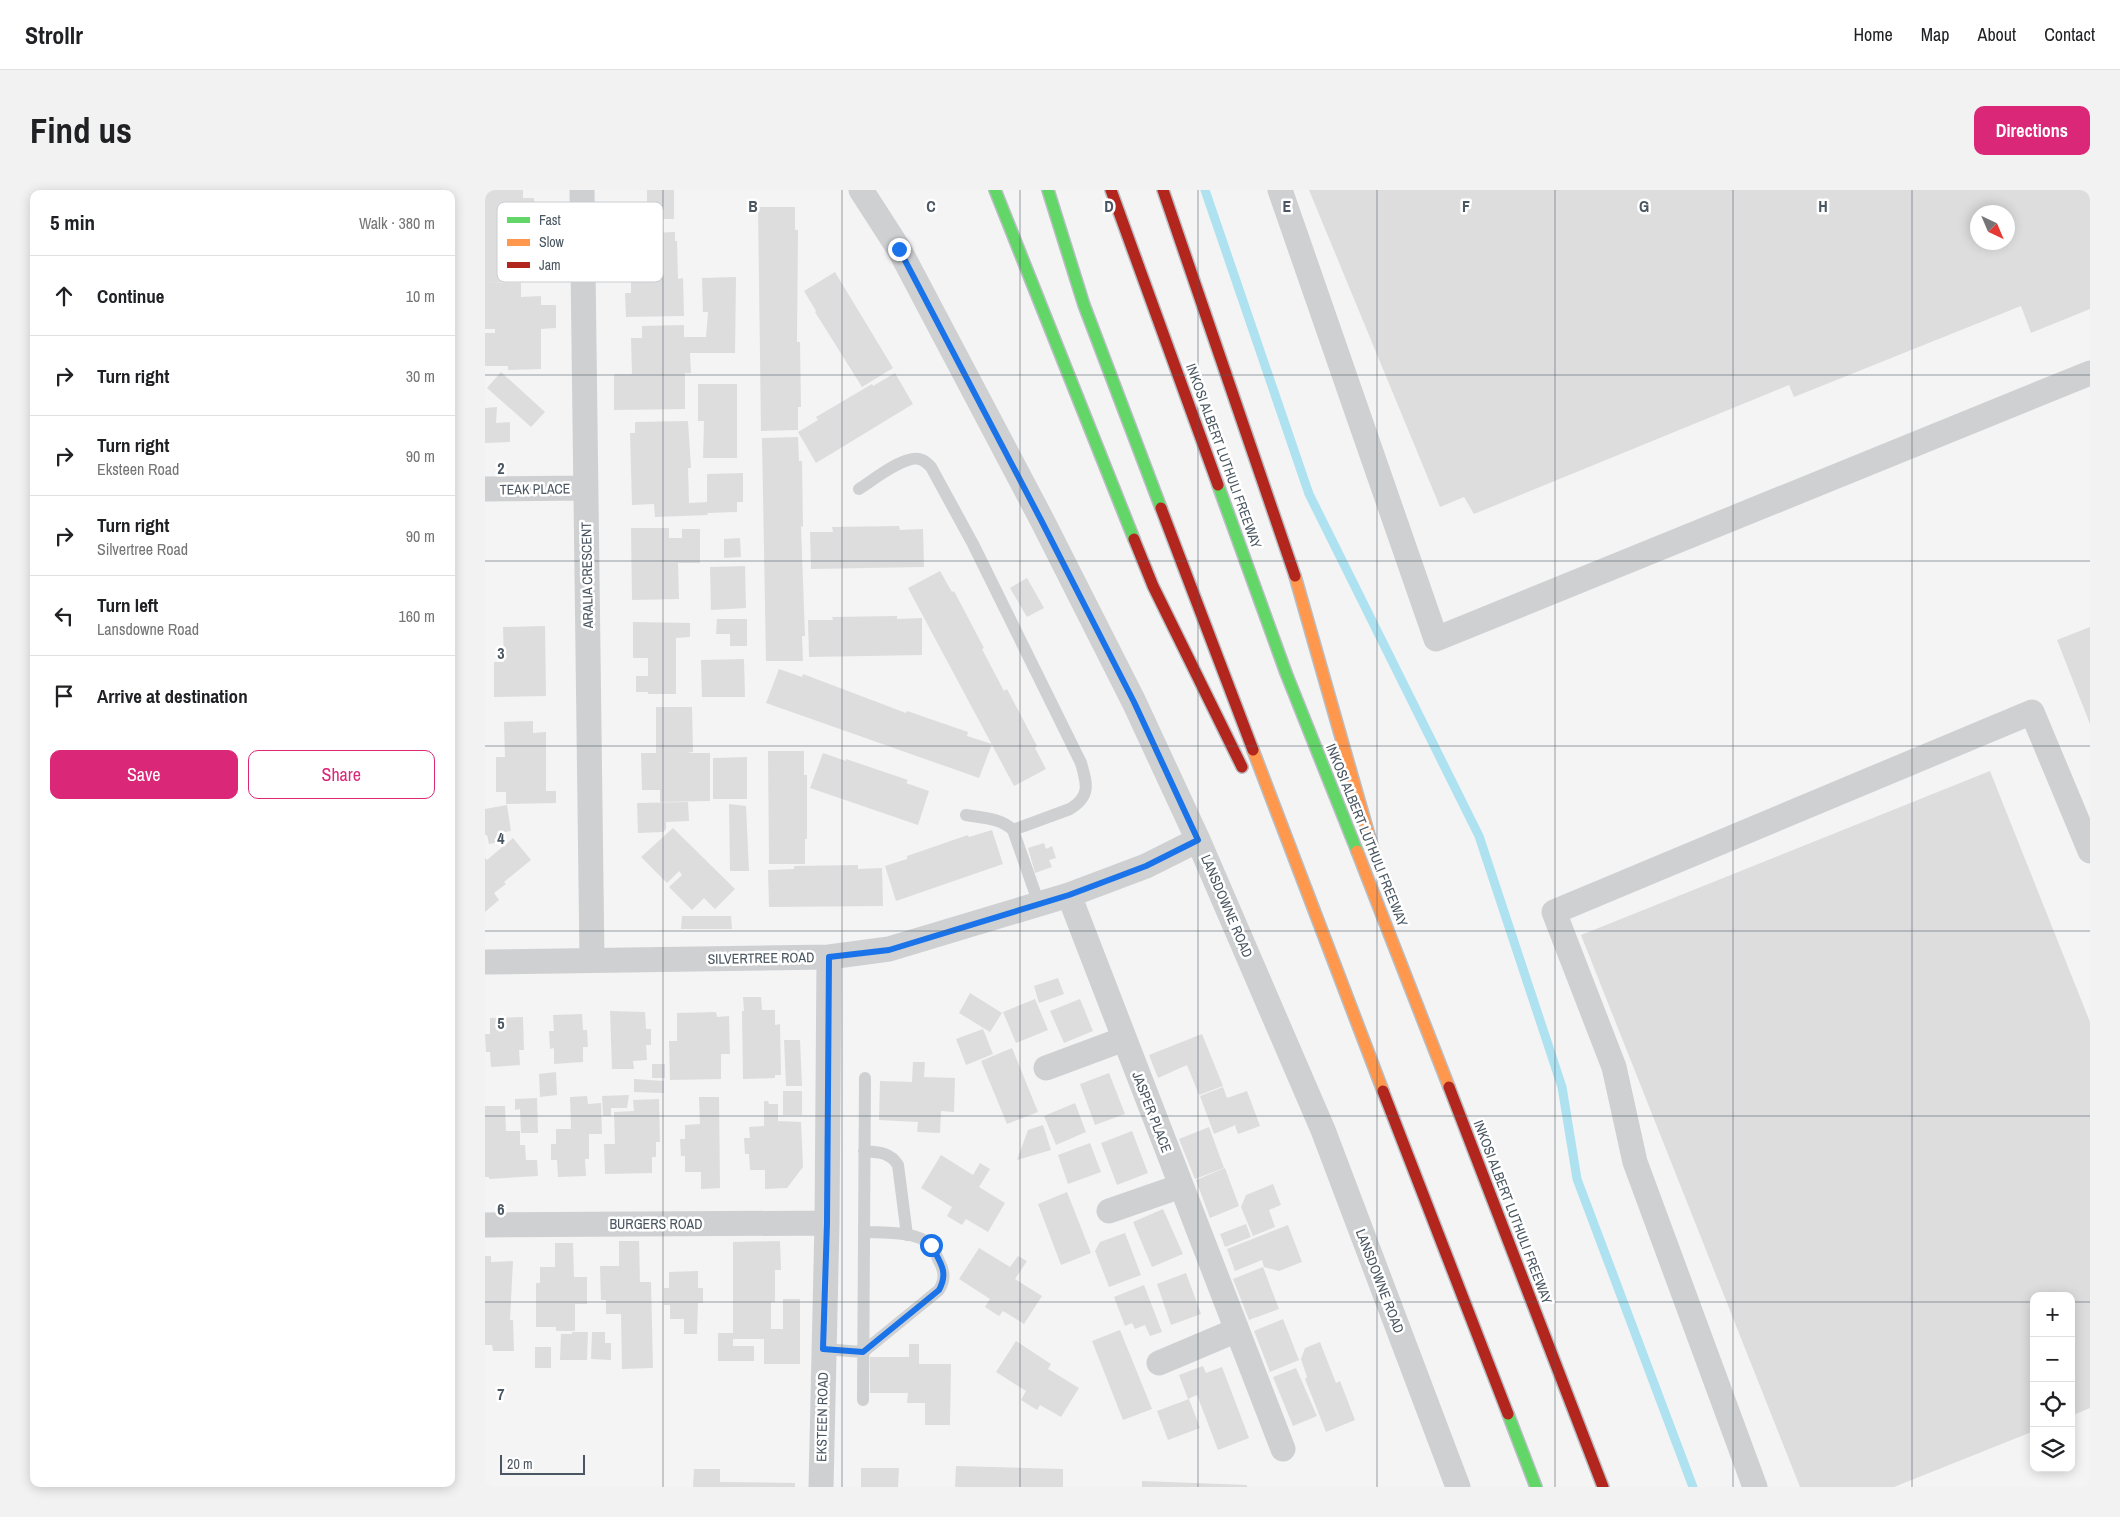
<!DOCTYPE html>
<meta charset="utf-8">
<style>
body{margin:0;font-family:"Archivo Narrow",sans-serif;background:#f2f2f2;color:#202124}
.controls{position:absolute;right:15px;bottom:15px;display:grid;overflow:hidden;border-radius:10px;box-shadow:0 2px 12px #0003}
.controls button{width:45px;height:45px;display:grid;place-items:center;padding:0;border:0;border-bottom:1px solid #e0e0e0;background:#fff;color:#202124;font:25px sans-serif}
.compass{position:absolute;left:1485px;top:15px;width:45px;height:45px;border-radius:50%;background:#fff;box-shadow:0 2px 12px #0003;rotate:136deg}
.scale{position:absolute;left:15px;bottom:12px;width:85px;box-sizing:border-box;padding-left:5px;border:2px solid #4a5661;border-top:0;font-size:14px;line-height:18px;white-space:nowrap;color:#4a5661;-webkit-text-stroke:4px #fff;paint-order:stroke}
.stop{position:absolute;width:15px;height:15px;margin:-11px;border:4px solid #1a73e8;border-radius:50%;background:#fff}
.stop.end{background:#1a73e8;border-color:#fff;box-shadow:0 1px 5px #0008}
.list{margin:0;padding:0;list-style:none}
h2{display:flex;justify-content:space-between;align-items:center;height:65px;margin:0;padding:0 20px;font-size:21px}
h2 small{font-size:16px;font-weight:400;color:#757577}
.list li{display:grid;grid-template-columns:32px 1fr auto;gap:15px;align-items:center;box-sizing:border-box;height:80px;padding:0 20px;border-top:1px solid #e0e0e0}
.list b{display:block;font-size:19px;white-space:nowrap}
.list p{margin:0;font-size:16px;white-space:nowrap;color:#757577}
.list em{font-size:16px;font-style:normal;color:#757577}
.actions{display:flex;gap:10px;padding:15px 20px}
.actions a{flex:1;padding:11px 0;border:1px solid #db2777;border-radius:10px;text-align:center;font-size:18px;color:#db2777}
.actions .main{background:#db2777;color:#fff}
.icon{flex:none;width:28px;height:28px;fill:none;stroke:currentColor;stroke-width:2;stroke-linecap:round;stroke-linejoin:round}
.map{position:relative;flex:none;width:1605px;height:1297px;overflow:hidden;border-radius:10px}
header{display:flex;align-items:center;gap:30px;box-sizing:border-box;height:70px;padding:0 25px;background:#fff;border-bottom:1px solid #e0e0e0}
header strong{font-size:24px}
nav{display:flex;gap:28px;margin-inline-start:auto;font-size:18px}
.intro{display:flex;align-items:center;justify-content:space-between;box-sizing:border-box;height:120px;padding:0 30px}
h1{margin:0;font-size:35px}
.button{padding:12px 22px;border-radius:10px;background:#db2777;color:#fff;font-size:18px;font-weight:700}
main{display:flex;gap:30px;padding:0 30px}
aside{flex:1;background:#fff;border-radius:10px;box-shadow:0 2px 12px #0003}
.map>svg:first-child{display:block}
.lines{fill:none;stroke-linecap:round;stroke-linejoin:round}
.stream{stroke:#aee2f0;stroke-width:9}
.building{fill:#ddddde;fill-rule:evenodd}
.fast-casing{stroke:#b9bec3;stroke-width:14}
.slow-casing{stroke:#b9bec3;stroke-width:14}
.jam-casing{stroke:#b9bec3;stroke-width:14}
.lane{stroke:#ced0d2;stroke-width:12}
.street{stroke:#ced0d2;stroke-width:25}
.fast{stroke:#63d668;stroke-width:11}
.slow{stroke:#ff974d;stroke-width:11}
.jam{stroke:#b3261e;stroke-width:11}
.route{stroke:#1a73e8;stroke-width:6}
.grid{fill:none;stroke:#4a5661;stroke-width:1;stroke-opacity:0.55}
.labels{text-anchor:middle;stroke-width:5;stroke-linejoin:round;paint-order:stroke}
.street-label{font-size:14px;fill:#4a5661;stroke:#fff}
.key{fill:#fff;stroke:#c9ccd0;stroke-width:1}
.key-label{font-size:14px;fill:#4a5661}
.grid-label{font-size:16px;text-anchor:middle;font-weight:bold;fill:#4a5661;stroke:#fff;stroke-width:5;stroke-linejoin:round;paint-order:stroke}
</style>
<header>
<strong>Strollr</strong>
<nav><a>Home</a><a>Map</a><a>About</a><a>Contact</a></nav>
</header>
<div class="intro"><h1>Find us</h1><a class="button">Directions</a></div>
<main>
<aside>
<h2>5 min<small>Walk · 380 m</small></h2>
<ul class="list">
<li><svg class="icon" aria-label="ahead" viewBox="0 0 24 24"><path d="M12 20V5M6 11l6-6 6 6"/></svg><div><b>Continue</b></div><em>10 m</em></li>
<li><svg class="icon" aria-label="right" viewBox="0 0 24 24"><path d="M7 20v-9h11M14 6l5 5-5 5"/></svg><div><b>Turn right</b></div><em>30 m</em></li>
<li><svg class="icon" aria-label="right" viewBox="0 0 24 24"><path d="M7 20v-9h11M14 6l5 5-5 5"/></svg><div><b>Turn right</b><p>Eksteen Road</p></div><em>90 m</em></li>
<li><svg class="icon" aria-label="right" viewBox="0 0 24 24"><path d="M7 20v-9h11M14 6l5 5-5 5"/></svg><div><b>Turn right</b><p>Silvertree Road</p></div><em>90 m</em></li>
<li><svg class="icon" aria-label="left" viewBox="0 0 24 24"><path d="M17 20v-9H6M10 6l-5 5 5 5"/></svg><div><b>Turn left</b><p>Lansdowne Road</p></div><em>160 m</em></li>
<li><svg class="icon" aria-label="arrive" viewBox="0 0 24 24"><path d="M6 21V4h12l-3 4 3 4H6"/></svg><div><b>Arrive at destination</b></div></li>
</ul>
<div class="actions"><a class="main">Save</a><a>Share</a></div>
</aside>
<div class="map">
<svg width="1605" height="1297" viewBox="0 0 1605 1297">
<rect width="100%" height="100%" fill="#f4f4f4"/>
<g class="lines">
<path class="stream" d="M720,0L824,304L994,646L1077,897L1092,989L1208,1297"/>
</g>
<path class="building" d="M0,0H38V8H49L50,31H47V45H50L51,80H40L41,92L0,93Z
M162,0H189V29H162Z
M824,0H1605V119L1546,143L1536,116L1309,207L1304,195L989,324L979,307L955,317ZM1492,22H1522V52H1492Z
M273,17H310V40H313L312,152H315L316,217H313V240L276,241Z
M190,42V51H192L193,89L198,88L199,126L141,127L140,103H146V89H164L163,86H150L149,52H164V43Z
M350,82L408,178L377,197L330,122L331,121L319,101Z
M251,87L250,163H205L206,183H200V219L129,220V184H147L146,148H157V136L199,135V147H221L223,122H218L217,88Z
M0,93H36V107L56,106V115H71V138L56,139V179L23,180V176H0V143H10V139H0Z
M16,182L60,222L46,237L2,198Z
M410,183L428,214L331,273L313,242L333,230L331,227L387,194L388,196Z
M213,194H252V268H218L219,231H213Z
M12,217L11,233L25,232V252L0,253V218Z
M203,231L206,278H203L204,313L222,312V284L258,283V312H252V322L222,323L223,325L170,327L169,314L147,315L145,243H150V232Z
M313,247L314,271H317L318,337L316,336L320,446H317L318,471H281L277,248Z
M414,336L415,340L438,339L439,377L326,379L325,342H348L347,337Z
M146,338H184V348H197V339H215V373H193L194,409L147,410Z
M255,348L256,367L239,368V349Z
M260,376L261,418L226,420L225,377Z
M455,381L467,402L469,401L499,458L497,459L519,501L522,499L552,556L550,558L561,579L529,596L423,398Z
M542,388L559,418L542,427L525,398Z
M412,426V429L437,428V465L324,467L323,430H348L347,427Z
M232,429H262V456H245V444H231Z
M148,432L205,433V447L191,448V504H163V502H151V486H163V468H148Z
M60,436L61,506L9,507V472H19L18,437Z
M1605,437V534L1572,450Z
M259,469L260,507H217L216,470Z
M294,479L317,487L318,484L421,523L422,521L483,542L482,546L507,554L494,588L281,513Z
M171,517H207L208,562L201,563H225V611L175,612V600H157L156,563H171Z
M48,531V543L61,542V601H71V613L21,614V602H11V567H20L19,532Z
M283,561H319V585H322V649H320V674H284Z
M338,563L361,571V569L423,590L421,593L444,601L433,635L325,598Z
M262,567V609H228V568Z
M1505,581L1605,832V1218L1586,1226V1106H1549V1241L1409,1297H1315L1096,745Z
M203,612L204,631L181,632V639L178,642L153,643L152,613Z
M244,614L261,616L264,681H245Z
M22,615L26,641L19,642L20,651L4,654L2,645H0V619Z
M188,638L250,699L230,719L219,708L207,720L184,697L197,685L194,681L182,693L156,667Z
M507,640L518,674L411,711L400,676L422,669V666L483,645L484,647Z
M28,648L46,670L19,692L21,694L9,703L14,710L0,722V668L2,670Z
M559,653L561,659L567,656L571,668L564,670L567,677L550,683L543,658Z
M373,675V679L397,678L398,716L284,717L283,680L309,679V676Z
M197,726H246L247,739H196Z
M573,788L579,804L554,813L549,796Z
M485,803L517,823L505,842L474,823Z
M258,807H276L277,820H290V835L295,834L296,885H290V888L258,889L257,821H259Z
M550,809L563,840L531,853L518,822Z
M595,809L608,841L579,853L565,821Z
M125,821L160,822L161,839H166V855H161L162,870L148,871L149,879H127Z
M231,822L232,827L244,826L245,864H236V889L185,890L184,851H192V823Z
M97,824L98,840H102L103,857H98V872L69,874V858L65,859L64,841H69L68,825Z
M38,827L39,860H34L35,875L6,877L5,862H1L0,844H5V828Z
M498,839L508,864L481,875L471,849Z
M717,844L738,896L714,905L702,875L673,888L664,865Z
M299,850H315L317,896H301Z
M527,858L553,922L522,934L496,871Z
M428,872H440L439,887L470,888L469,922L456,921L455,943L432,942L433,932L394,930L395,891L427,892Z
M167,874H180V888H167Z
M71,882L72,905L55,907L54,884Z
M624,883L640,924L610,935L595,894Z
M149,889L179,891V903L149,902Z
M738,897L742,908L762,901L775,936L753,944L750,936L753,934L729,944L715,906Z
M298,901H317V925H298Z
M144,905L142,918H126V926H118L117,906Z
M102,906L103,914L116,913L117,944H104V969H100L101,986L73,987L72,970H66V954H71V939H86L85,907Z
M214,907H234L235,998L216,999V982H200V966H196L195,949H200V935L215,934Z
M52,908L53,943H36L35,919L30,920V909Z
M174,909L175,952H171V967H167V983L120,984L119,954H130L129,922L149,921L148,910Z
M279,911H283L284,914H293V931L316,932L318,977L302,998L280,999V980H265L264,964H260L259,948H265L264,937L279,936Z
M590,913L601,942L571,955L559,926Z
M0,916H20L21,941H35V955H40L41,970H52L53,986L4,989V987H0Z
M558,935L566,960L532,970L543,940Z
M724,937L739,978L710,989L694,949Z
M647,941L663,983L632,995L616,953Z
M605,953L616,982L583,994L573,965Z
M456,965L488,985L495,973L505,979L494,997L520,1013L503,1042L481,1029L477,1035L462,1026L467,1017L436,998Z
M740,978L754,1016L725,1028L711,990Z
M788,994L796,1015L784,1020L790,1037L768,1046L756,1017L761,1005Z
M582,1002L606,1063L576,1075L553,1014Z
M678,1019L698,1064L667,1077L648,1032Z
M761,1034L766,1047L740,1057L735,1044Z
M803,1035L817,1072L794,1081L779,1077L777,1070L750,1081L742,1059Z
M640,1043L656,1085L624,1097L610,1061L615,1052Z
M134,1051H154L155,1092H166L168,1178L137,1179L136,1124H121V1110H116L115,1076H134Z
M295,1051L296,1080H290V1112H286V1139H298V1109H315V1174H279V1149H248V1156H269V1171H233V1143H248V1052Z
M70,1053H88L89,1087H102V1114H90V1141H71V1137H51V1093H55V1077H70Z
M494,1058L525,1077L533,1066L542,1071L530,1089L557,1106L539,1134L518,1121L514,1126L500,1117L505,1109L474,1089Z
M0,1066H6V1072L28,1071L25,1130H28L29,1161H8L7,1155H0Z
M778,1077L794,1119L764,1130L748,1089Z
M213,1081V1098H218V1113H213L212,1144H199V1129H185V1115H179V1098H184V1082Z
M701,1083L716,1124L686,1135L672,1094Z
M659,1095L677,1142L665,1146L660,1135L650,1139L647,1133L640,1136L629,1107Z
M798,1129L814,1170L785,1182L769,1141Z
M635,1140L667,1219L638,1230L607,1151Z
M87,1142H103L102,1170H75L76,1144H87Z
M107,1142H120V1153H126V1170L106,1169Z
M531,1151L566,1174L563,1179L594,1198L576,1227L555,1215L552,1220L536,1210L541,1201L511,1182Z
M835,1152L851,1193L855,1191L870,1230L841,1242L820,1189L822,1187L816,1169L820,1158Z
M424,1154H434V1174H466L465,1235H440V1213H422L423,1203H385V1167H424Z
M50,1157H66V1178H50Z
M718,1176L721,1183L737,1177L764,1248L733,1260L712,1205L703,1209L694,1185Z
M811,1178L832,1226L808,1236L788,1187Z
M704,1209L715,1238L683,1250L672,1221Z
M471,1276L578,1279V1297H470Z
M376,1278H414L413,1297H376Z
M209,1279H235V1292L310,1293V1297H208Z
M657,1291L762,1295V1297H657Z"/>
<g class="lines">
<defs>
<path id="fast" d="M510,0L649,349
M563,0L599,115L676,318
M733,295L801,483L872,661
M1023,1224L1051,1297"/>
<path id="slow" d="M810,386L889,663
M768,560L898,901
M872,661L964,897"/>
<path id="jam" d="M626,0L733,295
M678,0L810,386
M676,318L768,560
M649,349L668,396L757,577
M964,897L1118,1297
M898,901L1023,1224"/>
</defs>
<use href="#fast" class="fast-casing"/>
<use href="#slow" class="slow-casing"/>
<use href="#jam" class="jam-casing"/>
<path class="lane" d="M374,299C387,291 422,262 437,270C440,271 444,275 446,277L488,354L596,573C602,594 606,606 585,619L528,640
M481,625C498,628 515,628 528,640L554,714
M379,961C393,962 405,962 413,975L422,1045
M338,1159L378,1162L454,1100C460,1090 460,1082 454,1071C451,1065 449,1058 444,1054C432,1041 396,1043 379,1042
M378,1210L380,888"/>
<path class="street" d="M97,0L107,770
M376,0L414,59L557,330L649,512L713,650L838,940L973,1297
M795,0L951,449L1605,183
M0,299L100,298
M584,705L798,1259
M0,772L344,767L404,759L584,705L661,676L713,650
M561,878L639,849
M624,1021L696,996
M0,1035L342,1033
M674,1173L752,1140
M336,1297L342,1033L344,767
M1270,1297L1150,972L1129,877L1069,722L1547,522L1605,661"/>
<use href="#fast" class="fast"/>
<use href="#slow" class="slow"/>
<use href="#jam" class="jam"/>
</g>
<g class="lines">
<path class="route" d="M414,59L556,330L649,512L713,650L661,676L584,705L404,760L344,767L342,1033L338,1159L378,1162L454,1100C464,1082 455,1072 446,1055"/>
</g>
<path class="grid" d="M178,0V1297M357,0V1297M535,0V1297M713,0V1297M892,0V1297M1070,0V1297M1248,0V1297M1427,0V1297M0,185H1605M0,371H1605M0,556H1605M0,741H1605M0,926H1605M0,1112H1549M1586,1112H1605"/>
<g class="labels">
<g class="street-label">
<text transform="translate(739 266) rotate(70)" y="5">INKOSI ALBERT LUTHULI FREEWAY</text>
<text transform="translate(50 299) rotate(-1)" y="5">TEAK PLACE</text>
<text transform="translate(102 385) rotate(-91)" y="5">ARALIA CRESCENT</text>
<text transform="translate(882 645) rotate(68)" y="5">INKOSI ALBERT LUTHULI FREEWAY</text>
<text transform="translate(742 716) rotate(67)" y="5">LANSDOWNE ROAD</text>
<text transform="translate(276 768) rotate(-1)" y="5">SILVERTREE ROAD</text>
<text transform="translate(667 922) rotate(69)" y="5">JASPER PLACE</text>
<text transform="translate(1028 1022) rotate(69)" y="5">INKOSI ALBERT LUTHULI FREEWAY</text>
<text x="171" y="1039">BURGERS ROAD</text>
<text transform="translate(895 1091) rotate(69)" y="5">LANSDOWNE ROAD</text>
<text transform="translate(337 1227) rotate(-89)" y="5">EKSTEEN ROAD</text>
</g>
</g>
<rect x="12" y="12" width="166" height="80" rx="8" class="key"/>
<rect x="22" y="27" width="23" height="6" fill="#63d668"/>
<rect x="22" y="49" width="23" height="7" fill="#ff974d"/>
<rect x="22" y="72" width="23" height="6" fill="#b3261e"/>
<g class="key-label">
<text x="54" y="35">Fast</text>
<text x="54" y="57">Slow</text>
<text x="54" y="80">Jam</text>
</g>
<g class="grid-label">
<text x="268" y="22">B</text>
<text x="446" y="22">C</text>
<text x="624" y="22">D</text>
<text x="802" y="22">E</text>
<text x="981" y="22">F</text>
<text x="1159" y="22">G</text>
<text x="1338" y="22">H</text>
<text x="16" y="284">2</text>
<text x="16" y="469">3</text>
<text x="16" y="654">4</text>
<text x="16" y="839">5</text>
<text x="16" y="1025">6</text>
<text x="16" y="1210">7</text>
</g>
</svg>
<div class="controls">
<button>+</button>
<button>−</button>
<button><svg class="icon" aria-label="locate" viewBox="0 0 24 24"><circle cx="12" cy="12" r="6"/><path d="M12 2v4M12 18v4M2 12h4M18 12h4"/></svg></button>
<button><svg class="icon" aria-label="layers" viewBox="0 0 24 24"><path d="M12 4l9 5-9 5-9-5zM3 14l9 5 9-5"/></svg></button>
</div>
<svg class="compass" viewBox="-18 -18 36 36"><path d="M0-13l5 13h-10z" fill="#e53935"/><path d="M0 13l5-13h-10z" fill="#757577"/></svg>
<div class="scale">20 m</div>
<div class="stop" style="left:446px;top:1055px"></div>
<div class="stop end" style="left:414px;top:59px"></div>
</div>
</main>
